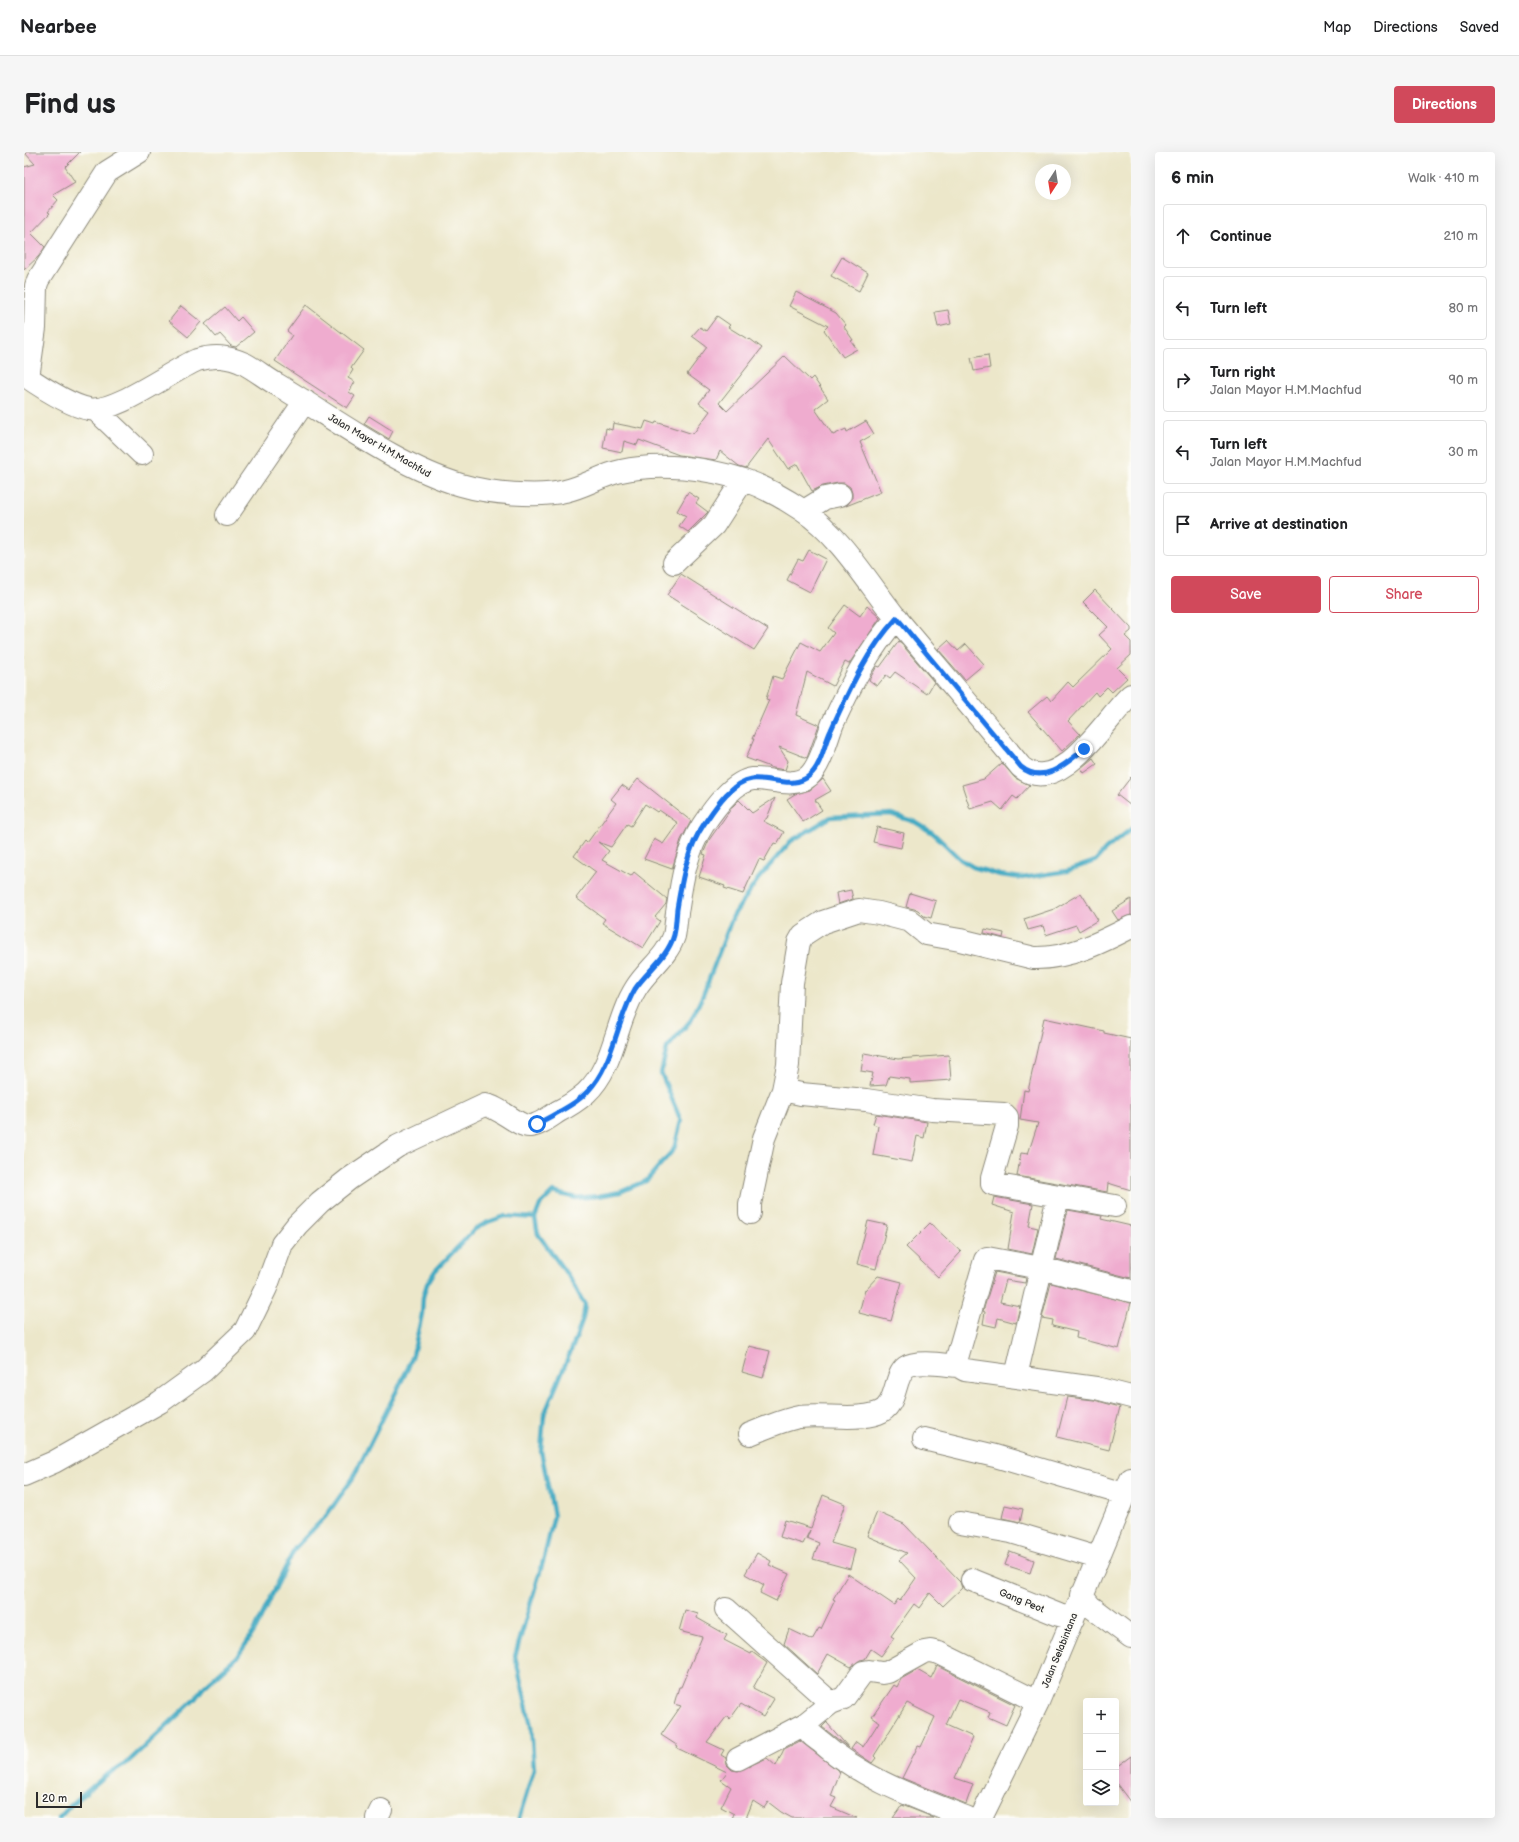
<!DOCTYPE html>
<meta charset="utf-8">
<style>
body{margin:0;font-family:"Balsamiq Sans",sans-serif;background:#f6f6f6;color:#202124}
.controls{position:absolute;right:12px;bottom:12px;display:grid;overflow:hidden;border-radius:4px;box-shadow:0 4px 16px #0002}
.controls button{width:36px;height:36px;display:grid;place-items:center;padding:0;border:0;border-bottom:1px solid #e0e0e0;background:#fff;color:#202124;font:20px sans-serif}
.compass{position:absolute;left:1011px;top:12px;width:36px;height:36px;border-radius:50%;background:#fff;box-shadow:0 4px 16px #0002;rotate:192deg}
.scale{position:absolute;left:12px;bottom:10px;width:46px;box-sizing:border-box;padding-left:4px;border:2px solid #2b2b2b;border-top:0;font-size:11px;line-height:14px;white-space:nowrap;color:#2b2b2b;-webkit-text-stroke:3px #fdfcf7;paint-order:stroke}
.stop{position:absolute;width:12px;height:12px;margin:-9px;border:3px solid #1a73e8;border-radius:50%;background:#fff}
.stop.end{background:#1a73e8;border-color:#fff;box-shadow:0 1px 4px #0008}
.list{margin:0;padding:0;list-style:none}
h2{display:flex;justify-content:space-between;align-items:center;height:52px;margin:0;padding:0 16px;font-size:17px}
h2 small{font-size:13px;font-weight:400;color:#757577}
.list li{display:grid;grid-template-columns:26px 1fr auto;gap:12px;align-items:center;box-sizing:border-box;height:64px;margin:0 8px 8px;padding:0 8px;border:1px solid #e0e0e0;border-radius:4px}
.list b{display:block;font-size:15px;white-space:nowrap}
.list p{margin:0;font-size:13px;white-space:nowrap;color:#757577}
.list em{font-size:13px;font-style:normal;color:#757577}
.actions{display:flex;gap:8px;padding:12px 16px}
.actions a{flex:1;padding:9px 0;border:1px solid #d1495b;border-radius:4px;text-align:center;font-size:14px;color:#d1495b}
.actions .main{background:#d1495b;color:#fff}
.icon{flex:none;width:22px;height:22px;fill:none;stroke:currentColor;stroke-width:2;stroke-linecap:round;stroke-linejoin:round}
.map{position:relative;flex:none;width:1107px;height:1666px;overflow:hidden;border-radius:4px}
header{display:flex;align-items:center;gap:24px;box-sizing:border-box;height:56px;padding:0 20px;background:#fff;border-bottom:1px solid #e0e0e0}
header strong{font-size:19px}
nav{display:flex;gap:22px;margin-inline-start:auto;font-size:14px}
.intro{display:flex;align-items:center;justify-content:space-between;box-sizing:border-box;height:96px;padding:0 24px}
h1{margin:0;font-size:28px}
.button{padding:10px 18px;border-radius:4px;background:#d1495b;color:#fff;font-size:14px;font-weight:700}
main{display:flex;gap:24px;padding:0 24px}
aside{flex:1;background:#fff;border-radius:4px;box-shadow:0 4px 16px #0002}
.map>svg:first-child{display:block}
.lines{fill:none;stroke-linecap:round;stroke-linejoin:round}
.stream{stroke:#44aac3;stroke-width:4.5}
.building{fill:#efaccf}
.minor-casing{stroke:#8c897a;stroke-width:24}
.minor{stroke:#fff;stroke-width:22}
.route{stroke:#1a73e8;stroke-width:5}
.labels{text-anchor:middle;stroke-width:3.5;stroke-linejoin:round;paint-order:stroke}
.street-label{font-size:10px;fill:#2b2b2b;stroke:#fdfcf7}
</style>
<header>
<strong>Nearbee</strong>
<nav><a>Map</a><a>Directions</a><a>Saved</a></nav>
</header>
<div class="intro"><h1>Find us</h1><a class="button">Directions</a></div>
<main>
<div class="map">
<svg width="1107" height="1666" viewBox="0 0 1107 1666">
<rect width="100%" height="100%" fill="#fdfcf7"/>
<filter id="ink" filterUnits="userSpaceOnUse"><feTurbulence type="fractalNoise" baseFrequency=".025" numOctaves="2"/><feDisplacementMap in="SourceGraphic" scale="8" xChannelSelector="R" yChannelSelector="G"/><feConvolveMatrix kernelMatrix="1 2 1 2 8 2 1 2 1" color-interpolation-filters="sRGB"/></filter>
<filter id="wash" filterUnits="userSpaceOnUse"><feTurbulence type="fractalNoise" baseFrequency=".012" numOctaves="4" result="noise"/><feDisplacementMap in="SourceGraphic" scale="16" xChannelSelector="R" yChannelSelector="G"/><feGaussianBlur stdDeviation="0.9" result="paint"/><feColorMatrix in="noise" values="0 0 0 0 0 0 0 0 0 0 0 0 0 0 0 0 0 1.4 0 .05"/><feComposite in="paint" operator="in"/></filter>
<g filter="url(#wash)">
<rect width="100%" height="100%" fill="#ece7ca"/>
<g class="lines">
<path class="stream" d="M35,1666L47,1653L81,1624L105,1609L171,1547L180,1535L214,1504L231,1478L271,1396L302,1364L329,1326L384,1216L389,1203L398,1162L399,1145L403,1132L411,1119L451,1077L464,1070L481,1064L511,1066
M495,1666L510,1617L507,1574L491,1504L520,1406L530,1364L517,1299L520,1263L549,1194L559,1166L561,1153L547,1128L514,1082L511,1066L516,1053L529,1040L552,1046L574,1044L596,1040L622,1029L650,997L657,969L637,921L643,896L667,868L679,843L709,764L734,727L767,689L807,665L867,662L891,670L909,681L936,707L949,715L976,723L998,726L1043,719L1071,709L1082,697L1107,677"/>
</g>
<g id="blocks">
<path class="building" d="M0,0H56L41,15L51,30L29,43L34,48L24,60L26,61L7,81L21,95L15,104L0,118V15L11,12Z
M818,105L844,121L835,139L807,124Z
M772,140L812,161L822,173L820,175L829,188L827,189L833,197L819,205L800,178L804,174L765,154Z
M282,153L340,198L327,216L329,218L324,226L331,230L325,240L331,244L323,256L251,209L268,183L263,179Z
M157,154L177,170L164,185L145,169Z
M201,155L213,169L217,165L230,180L212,195L207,194L196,182L192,185L181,172Z
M924,158L927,172L914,175L911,160Z
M693,164L706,173L704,175L725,188L726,187L738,196L695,251L703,259L761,204L786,228L789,225L804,247L791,257L809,283L822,277L823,280L842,269L850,282L836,290L857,340L822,354L828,347V341L826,335L820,331H814L799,334L788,339L773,312L764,317L744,287L722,316L715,314L696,299L692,308L655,303L615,288L613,293L600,289L598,300L579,296L582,276L588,278L589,271L619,277L622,269L631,272L632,270L669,282L686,259L675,251L685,238L663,222L683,195L668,184L676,175L682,179Z
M964,203L966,216L950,219L947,206Z
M345,264L369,279L365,287L340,272Z
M664,340L675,347L672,351L684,360L664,380L655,374L662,364L653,359Z
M785,398L802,407L786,440L763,428L774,407L779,409Z
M657,422L744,477L730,498L643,443Z
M1071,438L1107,476V479L1101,484L1107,490V503L1093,516L1103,526L1088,540L1083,535L1074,544L1071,540L1044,569L1056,582L1038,599L1004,560L1023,544L1027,549L1044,530L1049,535L1088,497L1075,483L1084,475L1059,450Z
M821,453L836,464L843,454L856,466L825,512L821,510L809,534L783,520L772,563L795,573L783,606L755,595L764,609L761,618L749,616L722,606L730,587H728L745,548L742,547L749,524L758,527L777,490L796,500L810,481L804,476Z
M924,488L934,499L942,492L960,512L941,528L914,497Z
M875,489L910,530L903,542L871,520L866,526L862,523L853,534L845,528L853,514L856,515Z
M1069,606L1073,612L1060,621L1057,616Z
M978,611L991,626L1006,633L993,647L989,644L978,658L969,650L946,657L938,633L960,627Z
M1107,625V654L1093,643Z
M614,627L667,669L657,688L648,717L620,707L630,687L639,692L654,671L635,658L633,660L621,652L607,674L603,672L587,695L574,690L585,699L578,708L607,724L610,720L643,747L642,752L631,765L636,769L619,796L578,771L581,767L552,746L572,720L550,704L561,689L563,691L592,651L587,647L598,633L605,638Z
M799,627L807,639L791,648L798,658L779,670L763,647L771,642L786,638Z
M751,646L743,666L739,669L760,680L753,692L750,691L740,709L735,707L719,742L700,736L701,734L675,725L682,703L679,702L685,688L709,654L715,648L728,661Z
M853,675L880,681L877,696L849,690Z
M827,738L829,747L814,752L812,741Z
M886,741L912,749L907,766L900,764L894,758L882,755Z
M1057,741L1074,768L1055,779L1052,773L1022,783L1019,774L1004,778L1000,767L1030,757Z
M1107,747V763L1094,768L1088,759Z
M961,777L980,781L979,786L960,781Z
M1020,866L1080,879V881L1107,887V1038L1084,1031L1083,1040L993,1024L997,1001L1004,1002L1014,971L996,968L1000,938L1004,939Z
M840,901L874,907L925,903L927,928L886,931V927L865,924L862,933L846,934L849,921L837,919Z
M852,962L903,970L900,986L893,984L888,1010L849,1003L854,974L849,972Z
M970,1045L1009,1052L1005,1074L1014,1076L1008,1102L984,1097L990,1060L968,1053Z
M1044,1058L1078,1064L1077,1067L1107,1074V1126L1032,1107Z
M844,1069L863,1073L852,1117L833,1112Z
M906,1071L937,1100L914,1125L882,1095Z
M971,1120L1002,1126L1001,1131L982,1128L976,1150L996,1154L992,1171L974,1166L972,1175L959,1172L961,1160L959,1159Z
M854,1124L878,1130L867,1169L835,1161L841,1138Z
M1027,1131L1107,1151L1095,1197L1052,1186L1053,1180L1028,1174L1029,1168L1018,1166Z
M725,1194L746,1199L739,1226L718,1220Z
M1043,1245L1070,1248L1096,1255L1085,1298L1033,1285Z
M799,1343L821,1352L807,1391L831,1398L826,1417L789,1407L795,1391L783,1386L786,1378L779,1392L756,1385L761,1368L787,1376Z
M981,1353L999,1357L996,1370L978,1366Z
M853,1360L880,1372L936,1430L938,1436L919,1454L906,1441L895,1456L890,1452L867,1484L870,1486L857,1504L847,1497L841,1507L836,1508L827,1515L804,1502L793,1522L760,1492L765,1477L788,1488L795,1476L797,1477L811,1448L809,1447L824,1422L870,1453L874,1447L876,1449L892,1426L875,1408L883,1401L843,1384Z
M986,1399L1010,1408L1006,1421L981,1413Z
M733,1401L747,1409L745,1413L765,1422L752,1449L736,1441L740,1433L721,1422Z
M661,1458L674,1462L673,1466L703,1483L700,1488L727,1502L728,1500L743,1511L729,1536L750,1547L739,1565L717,1552L706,1567L703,1564L683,1590L700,1598L697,1603L702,1606L703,1613L708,1618L714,1619L743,1606L752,1614L760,1597L776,1589L816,1620L807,1644L812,1646L807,1655L833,1666H768L757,1660L744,1650L740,1656L729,1649L722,1666H708L710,1662L697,1655L707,1635L697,1628L703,1620L653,1596L654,1594L637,1583L657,1554L650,1552L655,1535H657L678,1485L655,1479Z
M913,1514L991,1553L982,1573L964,1565L966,1560L934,1547L922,1573L949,1585L931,1626L949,1632L942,1652L878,1626L894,1594L897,1595L911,1565L883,1551L850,1604L852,1606L848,1611L827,1597L832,1590L839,1595L855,1570L848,1565L870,1533L873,1535L877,1527L893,1518L907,1526Z
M803,1570V1571L825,1596L798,1575Z
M1107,1604V1651L1092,1631V1615Z
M878,1653L901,1662L910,1666H869Z"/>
</g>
</g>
<g filter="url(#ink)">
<use href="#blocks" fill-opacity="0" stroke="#8c897a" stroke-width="1"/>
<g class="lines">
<defs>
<path id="minor" d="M0,223C16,234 47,254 65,257C90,262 147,219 173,208C190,203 204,204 221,212C232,218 243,227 254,233C311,267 375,315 437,333C464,341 515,346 541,339C560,335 578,323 597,319C636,310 683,316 720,328C740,335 760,346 778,358C816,383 844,431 872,466C914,516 956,565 997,615C1036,647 1083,564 1107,543
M4,226L11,176L12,134L14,128L83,20L115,0
M72,258L118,302
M780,359L801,346L816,343
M203,363L281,249
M650,411L690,373L719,328
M759,938L777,942L842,948L908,958L980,962L983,965V974L968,1026V1032L1091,1054
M726,1061V1052L740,986L759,938L764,913L768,831L775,790L779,783L799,770L835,758L855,761L886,769L902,782L936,788L1010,806C1044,807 1078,790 1107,775
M1107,1139L1017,1116L963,1106L961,1108L933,1206L934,1214L941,1218L1072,1236L1107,1245
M992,1224L1034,1045
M726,1282C741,1276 759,1268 775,1265C801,1262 830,1269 854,1261C874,1254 869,1225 882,1215C892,1208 922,1213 934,1214
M900,1287L971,1304L1100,1342
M0,1323L30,1310L136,1250L179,1219L221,1179L242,1136L258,1092L273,1073L296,1050L325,1027L374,994L461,953C476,955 494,975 506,974C516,973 527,964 535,959C545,954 554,948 562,941C591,914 591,869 612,836C623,818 643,805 650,784C652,775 652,764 654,755C658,726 663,698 679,673C689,658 709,629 729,627C746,626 770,637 785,624C797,613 803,586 809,571C826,534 845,497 873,466
M936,1371L987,1380L1074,1406
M948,1428L1035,1463L1049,1467
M1057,1443L1066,1454L1107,1485
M702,1457L807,1551
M781,1572C783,1580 790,1585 797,1590C838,1627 893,1646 944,1666
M714,1607L781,1572L807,1551L820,1546L839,1520L845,1519L858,1521L864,1520L900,1500L906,1499L915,1501L1014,1550
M353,1666L357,1658
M957,1666L1014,1550L1107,1327"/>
</defs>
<use href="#minor" class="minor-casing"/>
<use href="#minor" class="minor"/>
</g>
</g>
<g class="lines" filter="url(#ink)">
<path class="route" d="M513,972C530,962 550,954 564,939C590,912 592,869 611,837C623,819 644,805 650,783C652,775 652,765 653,757C658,727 663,697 680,672C691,656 707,630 728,627C746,625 771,638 786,623C798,612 800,592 807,578C825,538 843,498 873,466L997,615C1019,633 1042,612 1060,597"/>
</g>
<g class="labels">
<g class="street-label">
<text transform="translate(356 293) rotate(30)" y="4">Jalan Mayor H.M.Machfud</text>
<text transform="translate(998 1448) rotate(22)" y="4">Gang Peot</text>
<text transform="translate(1035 1498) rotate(-68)" y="4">Jalan Selabintana</text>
</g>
</g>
</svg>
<div class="controls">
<button>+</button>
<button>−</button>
<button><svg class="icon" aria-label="layers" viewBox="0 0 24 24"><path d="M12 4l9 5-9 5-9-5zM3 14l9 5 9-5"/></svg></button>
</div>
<svg class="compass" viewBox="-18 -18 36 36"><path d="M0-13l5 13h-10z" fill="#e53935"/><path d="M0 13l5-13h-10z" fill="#757577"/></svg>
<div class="scale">20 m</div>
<div class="stop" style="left:513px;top:972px"></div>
<div class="stop end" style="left:1060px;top:597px"></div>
</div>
<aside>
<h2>6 min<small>Walk · 410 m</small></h2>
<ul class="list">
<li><svg class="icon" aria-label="ahead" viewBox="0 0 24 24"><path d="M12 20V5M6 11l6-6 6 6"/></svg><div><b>Continue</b></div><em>210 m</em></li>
<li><svg class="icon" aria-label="left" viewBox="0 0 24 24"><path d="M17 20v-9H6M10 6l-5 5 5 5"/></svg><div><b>Turn left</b></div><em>80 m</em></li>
<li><svg class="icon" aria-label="right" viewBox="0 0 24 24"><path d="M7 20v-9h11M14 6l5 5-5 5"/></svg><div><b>Turn right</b><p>Jalan Mayor H.M.Machfud</p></div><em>90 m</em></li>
<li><svg class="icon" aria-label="left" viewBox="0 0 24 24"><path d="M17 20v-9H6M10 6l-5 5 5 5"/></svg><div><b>Turn left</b><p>Jalan Mayor H.M.Machfud</p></div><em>30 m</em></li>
<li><svg class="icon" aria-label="arrive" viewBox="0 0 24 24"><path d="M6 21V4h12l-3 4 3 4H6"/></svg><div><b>Arrive at destination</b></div></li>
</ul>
<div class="actions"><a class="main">Save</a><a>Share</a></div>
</aside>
</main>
